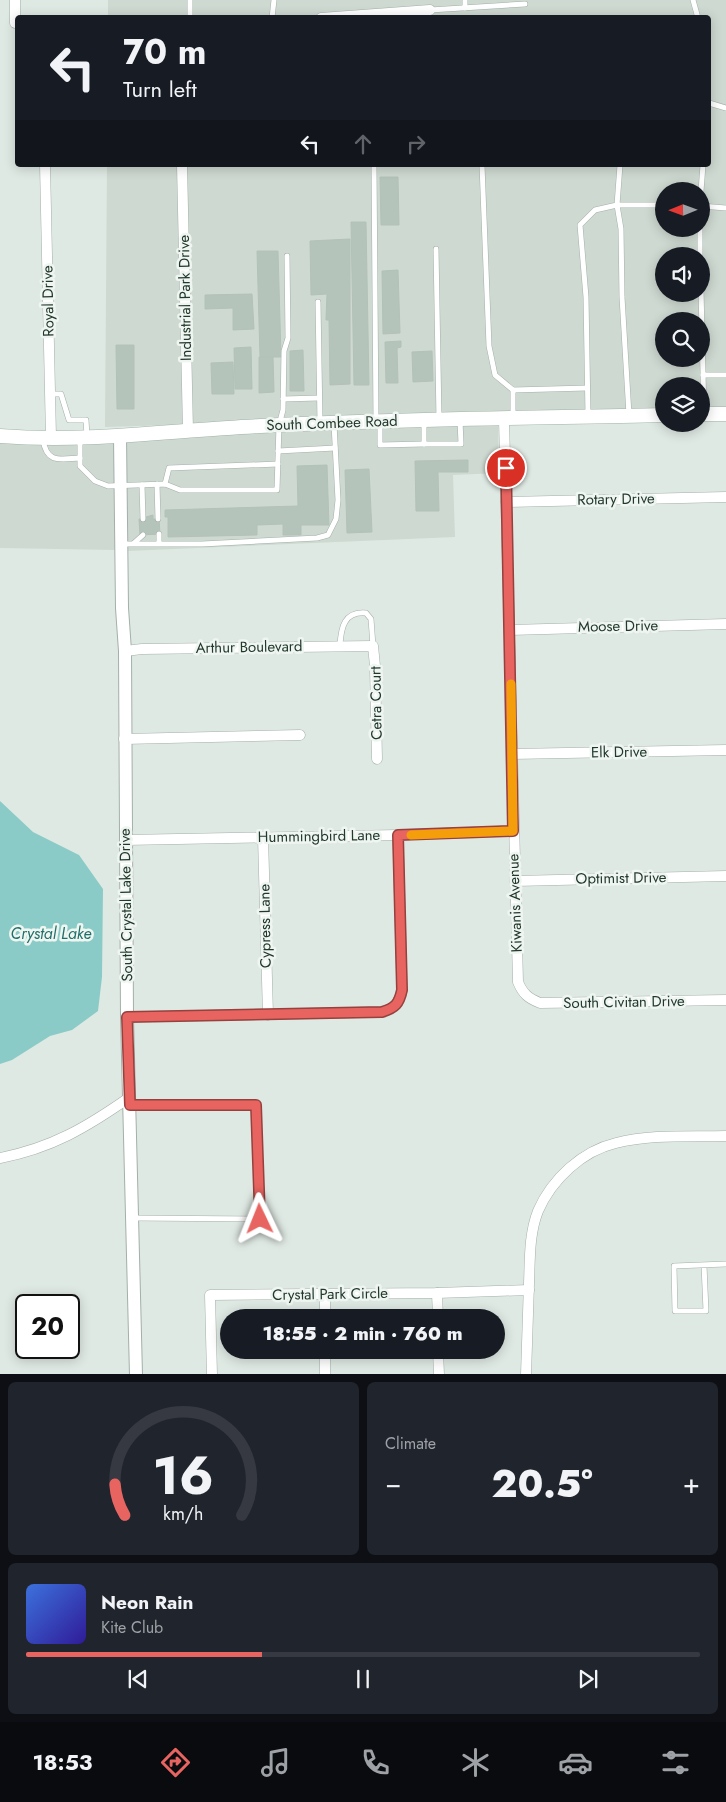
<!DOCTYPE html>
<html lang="en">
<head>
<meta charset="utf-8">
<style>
  :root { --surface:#171b24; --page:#20242c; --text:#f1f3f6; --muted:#9ea1a6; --line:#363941; --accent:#e76460 }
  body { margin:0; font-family:Jost,sans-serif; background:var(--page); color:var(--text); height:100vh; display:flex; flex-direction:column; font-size:19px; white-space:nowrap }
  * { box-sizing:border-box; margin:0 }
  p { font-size:16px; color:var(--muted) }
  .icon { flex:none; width:28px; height:28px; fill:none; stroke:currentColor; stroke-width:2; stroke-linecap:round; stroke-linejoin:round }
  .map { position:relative; height:1374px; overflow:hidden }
  .sheet { display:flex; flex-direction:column; gap:8px; padding:8px; background:#0d0f14; flex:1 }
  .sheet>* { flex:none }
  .hud { position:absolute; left:15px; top:15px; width:696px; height:152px; border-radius:5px; box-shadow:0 2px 12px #0003; background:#171b24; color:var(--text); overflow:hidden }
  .needle { width:32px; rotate:269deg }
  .fabs { position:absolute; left:655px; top:182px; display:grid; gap:10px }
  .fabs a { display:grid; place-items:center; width:55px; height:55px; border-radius:50%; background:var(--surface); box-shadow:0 2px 12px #0003; font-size:25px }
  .speed { position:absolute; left:15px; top:1294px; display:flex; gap:10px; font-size:25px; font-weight:700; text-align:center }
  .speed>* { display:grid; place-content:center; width:65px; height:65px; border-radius:50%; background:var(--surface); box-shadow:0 2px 12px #0003; line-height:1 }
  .speed .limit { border:2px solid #111; border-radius:8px; background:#fff; color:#111 }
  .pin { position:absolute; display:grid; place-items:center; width:42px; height:42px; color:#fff; margin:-21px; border:2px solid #fff; border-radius:50%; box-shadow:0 1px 5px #0007 }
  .me { position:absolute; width:55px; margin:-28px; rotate:358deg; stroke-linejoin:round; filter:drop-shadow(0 0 4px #0008) }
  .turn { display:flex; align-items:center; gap:18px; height:105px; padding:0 25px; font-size:22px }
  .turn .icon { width:65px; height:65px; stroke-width:2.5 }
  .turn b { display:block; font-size:35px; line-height:42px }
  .lanes { display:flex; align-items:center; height:48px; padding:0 25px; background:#0003; justify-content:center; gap:25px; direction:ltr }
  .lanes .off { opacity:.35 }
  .big { font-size:38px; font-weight:800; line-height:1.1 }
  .sheet .card { flex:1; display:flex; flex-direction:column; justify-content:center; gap:8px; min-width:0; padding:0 18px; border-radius:8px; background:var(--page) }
  .sheet .dial { align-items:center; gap:0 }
  .dial svg { height:130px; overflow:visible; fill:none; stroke:var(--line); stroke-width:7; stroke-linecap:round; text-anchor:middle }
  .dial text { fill:var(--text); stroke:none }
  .song { display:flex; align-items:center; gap:15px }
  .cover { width:60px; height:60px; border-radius:8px; background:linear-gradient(135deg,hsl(220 70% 55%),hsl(250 70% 35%)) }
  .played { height:5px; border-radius:2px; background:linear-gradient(90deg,var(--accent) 35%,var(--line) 35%) }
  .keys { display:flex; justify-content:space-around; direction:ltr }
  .heat { display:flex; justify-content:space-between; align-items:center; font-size:28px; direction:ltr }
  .sheet .tiles { flex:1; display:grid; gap:8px; grid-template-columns:1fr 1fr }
  .card:last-child { grid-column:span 2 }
  .trip { position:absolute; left:220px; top:1309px; width:285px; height:50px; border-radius:25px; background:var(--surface); box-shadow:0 2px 12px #0003; font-weight:800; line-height:50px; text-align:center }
  .tabs { display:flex; height:80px; justify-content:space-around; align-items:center; background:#090b0e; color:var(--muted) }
  .tabs .icon { width:35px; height:35px }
  .tabs .current { color:var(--accent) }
  .tabs b { font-size:22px; color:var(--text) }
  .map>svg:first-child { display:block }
</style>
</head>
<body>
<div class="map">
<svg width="726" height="1375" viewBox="0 0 726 1375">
  <rect width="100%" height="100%" fill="#dfe9e3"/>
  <g fill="#ced9d1" fill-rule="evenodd">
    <path d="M108,0H726V408L701,409V386H664V410L105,427L107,165H709V18H108ZM664,191H701V229H664ZM664,256H701V294H664ZM664,321H701V359H664Z"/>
    <path d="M498,424L499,473L453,475L455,537L127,551L126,441L217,433L387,425Z"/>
    <path d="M0,442H114L115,550L0,548Z"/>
  </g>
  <path fill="#8bcbc7" d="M0,801L33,832L79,855L103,889L102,977L98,1011L72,1030L50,1036L12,1060L0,1064Z"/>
  <g fill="#b5c4bb" stroke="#b2c2b8">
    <path d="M380,177H398L399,225H381Z"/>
    <path d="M351,222H366L369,385H354Z"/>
    <path d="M350,239V384L330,385L329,320H326L327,294L311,295L310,241Z"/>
    <path d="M257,251H278L281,357H260Z"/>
    <path d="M398,270L400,333L383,334L382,271Z"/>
    <path d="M252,294L254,329L233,330V308L205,309V295Z"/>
    <path d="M401,341V347L397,348L398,383H386L385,342Z"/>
    <path d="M116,345H134V409H117Z"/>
    <path d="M251,347L252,389H235L234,348Z"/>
    <path d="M303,350L304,391H290V351Z"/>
    <path d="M432,351L433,381L413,382L412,352Z"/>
    <path d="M259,357H273L274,392L259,393Z"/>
    <path d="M233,362L234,394H212L211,363Z"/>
    <path d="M468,460V472H438L439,511H416L415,461Z"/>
    <path d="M327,465L329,525H301V535H283V524L257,525V535L168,537V517H165V510L298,506L297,466Z"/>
    <path d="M369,469L372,532L347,533L345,470Z"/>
    <path d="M153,515V519H159L160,534L140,535L139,519Z"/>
  </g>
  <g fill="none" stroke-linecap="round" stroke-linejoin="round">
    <defs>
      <g id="service">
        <path d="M465,0V8"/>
        <path d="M693,0L698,18"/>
        <path d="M430,10L525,4"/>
        <path d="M190,18V0"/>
        <path d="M272,18L274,0"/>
        <path d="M709,103L726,108"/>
        <path d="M482,165L489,346L495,375L513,390V418"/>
        <path d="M374,167L376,420"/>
        <path d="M701,191L703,165"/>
        <path d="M701,206L726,208"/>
        <path d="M700,229V256"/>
        <path d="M436,249L439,419"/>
        <path d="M701,290L704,414"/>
        <path d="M318,302L320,422"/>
        <path d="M703,375H726"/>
        <path d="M513,390L587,388"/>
        <path d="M50,394H61L69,420H86L87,436"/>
        <path d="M283,399L319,398"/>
        <path d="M588,415L586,297L580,225L595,210L617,205L620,165"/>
        <path d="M629,415L622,297L621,229L617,205H664"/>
        <path d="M380,422V445L424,444"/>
        <path d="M424,422V444H461L460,420"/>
        <path d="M43,440C47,464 60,459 80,458"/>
        <path d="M80,440V466L95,481L108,486L165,484L180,490H277L279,425L283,410L284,351L288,338L287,256"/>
        <path d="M278,451L335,448"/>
        <path d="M157,484L158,519"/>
        <path d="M165,484L169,468L278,464"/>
        <path d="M142,485L143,519"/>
        <path d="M159,534V543"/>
        <path d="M134,543L143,535"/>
        <path d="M121,544H202L317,538L328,535L336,519L338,500L334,424"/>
        <path d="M340,645C341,628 344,611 366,613L371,619L373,646"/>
        <path d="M130,1105H255L260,1219L133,1218"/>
        <path d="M704,1265L706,1311H675L674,1266L726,1264"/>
      </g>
      <g id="minor">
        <path d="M15,0V23"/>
        <path d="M321,18L430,10"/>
        <path d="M45,165L51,437"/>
        <path d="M182,165L188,430"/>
        <path d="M504,419L518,982C523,994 528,998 540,1003L726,1000"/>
        <path d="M506,502L726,497"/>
        <path d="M510,630L726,624"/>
        <path d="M125,651L142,649L373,646L375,666L377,759"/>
        <path d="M124,739L300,735"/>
        <path d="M512,754L726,750"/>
        <path d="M263,837L268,1015"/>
        <path d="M125,840L398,835L513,831"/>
        <path d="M515,881L726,876"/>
        <path d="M127,1017L382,1012C395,1008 399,1004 402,990L398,835"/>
        <path d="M0,1158C52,1148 87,1127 130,1097"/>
        <path d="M437,1293L438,1318"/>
        <path d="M325,1318V1293"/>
        <path d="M325,1350V1375"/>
        <path d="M438,1350L439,1375"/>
        <path d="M212,1375L210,1295L437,1293L529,1290"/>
        <path d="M526,1375C527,1344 528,1313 529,1283C530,1259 529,1234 538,1211C552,1179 582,1151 616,1143C651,1134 690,1137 726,1136"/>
      </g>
      <path id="tertiary" d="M120,436L122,608L125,651L127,1017L136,1375"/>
      <g id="secondary">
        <path d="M701,414H726"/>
        <path d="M0,436C87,443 173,430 260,426C395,419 529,418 664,415"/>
      </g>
    </defs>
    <use href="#service" stroke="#a3b0a9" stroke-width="6"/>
    <use href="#minor" stroke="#a3b0a9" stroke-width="11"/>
    <use href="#tertiary" stroke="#a3b0a9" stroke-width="14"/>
    <use href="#secondary" stroke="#a0b4a8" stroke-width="15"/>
    <use href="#service" stroke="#fff" stroke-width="5"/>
    <use href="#minor" stroke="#fff" stroke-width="10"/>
    <use href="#tertiary" stroke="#fff" stroke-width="12"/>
    <use href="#secondary" stroke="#fff" stroke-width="14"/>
  </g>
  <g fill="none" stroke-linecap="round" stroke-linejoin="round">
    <defs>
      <path id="route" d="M260,1219L256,1105H130L127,1017L382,1012C395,1008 399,1004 402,990L398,835L513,831L506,468"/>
    </defs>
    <use href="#route" stroke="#96413e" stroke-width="12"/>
    <use href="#route" stroke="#e76460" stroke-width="9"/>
    <path stroke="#f59e0b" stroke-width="9" d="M411,835L513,831L511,684"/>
  </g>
  <g text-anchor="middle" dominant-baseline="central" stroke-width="5" stroke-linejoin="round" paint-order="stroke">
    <g font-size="15" fill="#22382d" stroke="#eff6f1">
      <text transform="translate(185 298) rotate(-91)">Industrial Park Drive</text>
      <text transform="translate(48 301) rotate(-91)">Royal Drive</text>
      <text transform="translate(332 423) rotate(-2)">South Combee Road</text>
      <text transform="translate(616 499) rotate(-1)">Rotary Drive</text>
      <text transform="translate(618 626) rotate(-1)">Moose Drive</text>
      <text transform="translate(249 647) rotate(-1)">Arthur Boulevard</text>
      <text transform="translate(376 703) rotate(-91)">Cetra Court</text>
      <text transform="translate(619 752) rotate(-1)">Elk Drive</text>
      <text transform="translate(319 836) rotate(-1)">Hummingbird Lane</text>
      <text transform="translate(621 878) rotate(-1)">Optimist Drive</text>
      <text transform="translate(515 903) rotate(-92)">Kiwanis Avenue</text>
      <text transform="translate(126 905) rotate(-91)">South Crystal Lake Drive</text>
      <text transform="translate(265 926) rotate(-91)">Cypress Lane</text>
      <text transform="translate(624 1002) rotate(-1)">South Civitan Drive</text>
      <text transform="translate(330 1294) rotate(-1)">Crystal Park Circle</text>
    </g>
    <g font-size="16" font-style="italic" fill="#216f6b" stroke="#eff6f1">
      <text x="51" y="933">Crystal Lake</text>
    </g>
  </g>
</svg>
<div class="fabs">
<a><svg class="needle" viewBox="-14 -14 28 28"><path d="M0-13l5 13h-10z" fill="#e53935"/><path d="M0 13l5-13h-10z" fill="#9ea1a6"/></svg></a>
<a><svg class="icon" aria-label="sound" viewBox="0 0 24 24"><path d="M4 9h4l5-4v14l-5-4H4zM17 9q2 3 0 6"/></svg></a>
<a><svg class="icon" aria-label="search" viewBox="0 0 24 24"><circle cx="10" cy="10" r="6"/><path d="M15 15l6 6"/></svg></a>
<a><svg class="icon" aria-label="layers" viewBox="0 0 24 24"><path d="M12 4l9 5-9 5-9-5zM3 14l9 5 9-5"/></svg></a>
</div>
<div class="speed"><div class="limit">20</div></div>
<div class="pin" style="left:506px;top:468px;background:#d93025"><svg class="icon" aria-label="arrive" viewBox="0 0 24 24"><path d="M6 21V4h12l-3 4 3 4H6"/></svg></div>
<svg class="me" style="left:260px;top:1219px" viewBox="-20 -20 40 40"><path d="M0-17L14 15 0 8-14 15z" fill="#e76460" stroke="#fff" stroke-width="4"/></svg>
<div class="trip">18:55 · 2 min · 760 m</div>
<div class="hud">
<div class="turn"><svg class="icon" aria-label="left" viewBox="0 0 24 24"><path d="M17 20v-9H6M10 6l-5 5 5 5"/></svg><div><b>70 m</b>Turn left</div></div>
<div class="lanes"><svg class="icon" aria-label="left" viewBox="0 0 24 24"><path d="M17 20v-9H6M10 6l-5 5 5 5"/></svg><svg class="icon off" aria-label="ahead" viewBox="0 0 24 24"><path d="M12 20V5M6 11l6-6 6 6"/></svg><svg class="icon off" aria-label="right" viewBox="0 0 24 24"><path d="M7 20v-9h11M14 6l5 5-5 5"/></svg></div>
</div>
</div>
<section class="sheet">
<div class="tiles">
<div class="card dial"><svg viewBox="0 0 100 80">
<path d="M14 69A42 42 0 1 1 86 69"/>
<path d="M14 69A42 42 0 0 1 8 50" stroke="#e76460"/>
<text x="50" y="56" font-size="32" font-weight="700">16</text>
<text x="50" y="72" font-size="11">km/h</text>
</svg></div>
<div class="card"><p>Climate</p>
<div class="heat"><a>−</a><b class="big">20.5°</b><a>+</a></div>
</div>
<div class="card">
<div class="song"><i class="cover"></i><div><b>Neon Rain</b><p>Kite Club</p></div></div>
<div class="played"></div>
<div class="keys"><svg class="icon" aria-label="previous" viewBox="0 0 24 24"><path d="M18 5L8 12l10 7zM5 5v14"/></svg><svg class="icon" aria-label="pause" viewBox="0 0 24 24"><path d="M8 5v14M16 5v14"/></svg><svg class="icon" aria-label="next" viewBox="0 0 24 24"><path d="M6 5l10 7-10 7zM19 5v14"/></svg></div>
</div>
</div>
</section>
<nav class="tabs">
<b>18:53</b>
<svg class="icon current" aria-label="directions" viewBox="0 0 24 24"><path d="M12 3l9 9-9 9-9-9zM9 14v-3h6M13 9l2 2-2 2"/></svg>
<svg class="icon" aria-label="music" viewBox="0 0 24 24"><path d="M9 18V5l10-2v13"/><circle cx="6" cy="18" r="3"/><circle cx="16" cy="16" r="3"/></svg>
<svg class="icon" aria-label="phone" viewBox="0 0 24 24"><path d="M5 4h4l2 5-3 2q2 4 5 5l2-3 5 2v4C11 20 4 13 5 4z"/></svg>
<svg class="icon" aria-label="climate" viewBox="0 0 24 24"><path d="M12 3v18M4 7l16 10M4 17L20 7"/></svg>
<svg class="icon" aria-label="car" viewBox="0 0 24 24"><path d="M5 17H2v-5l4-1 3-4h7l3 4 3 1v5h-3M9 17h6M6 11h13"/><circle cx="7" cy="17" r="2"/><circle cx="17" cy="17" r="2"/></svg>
<svg class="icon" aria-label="filters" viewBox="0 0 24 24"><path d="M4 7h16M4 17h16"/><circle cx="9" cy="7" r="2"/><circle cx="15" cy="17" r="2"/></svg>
</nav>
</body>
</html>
